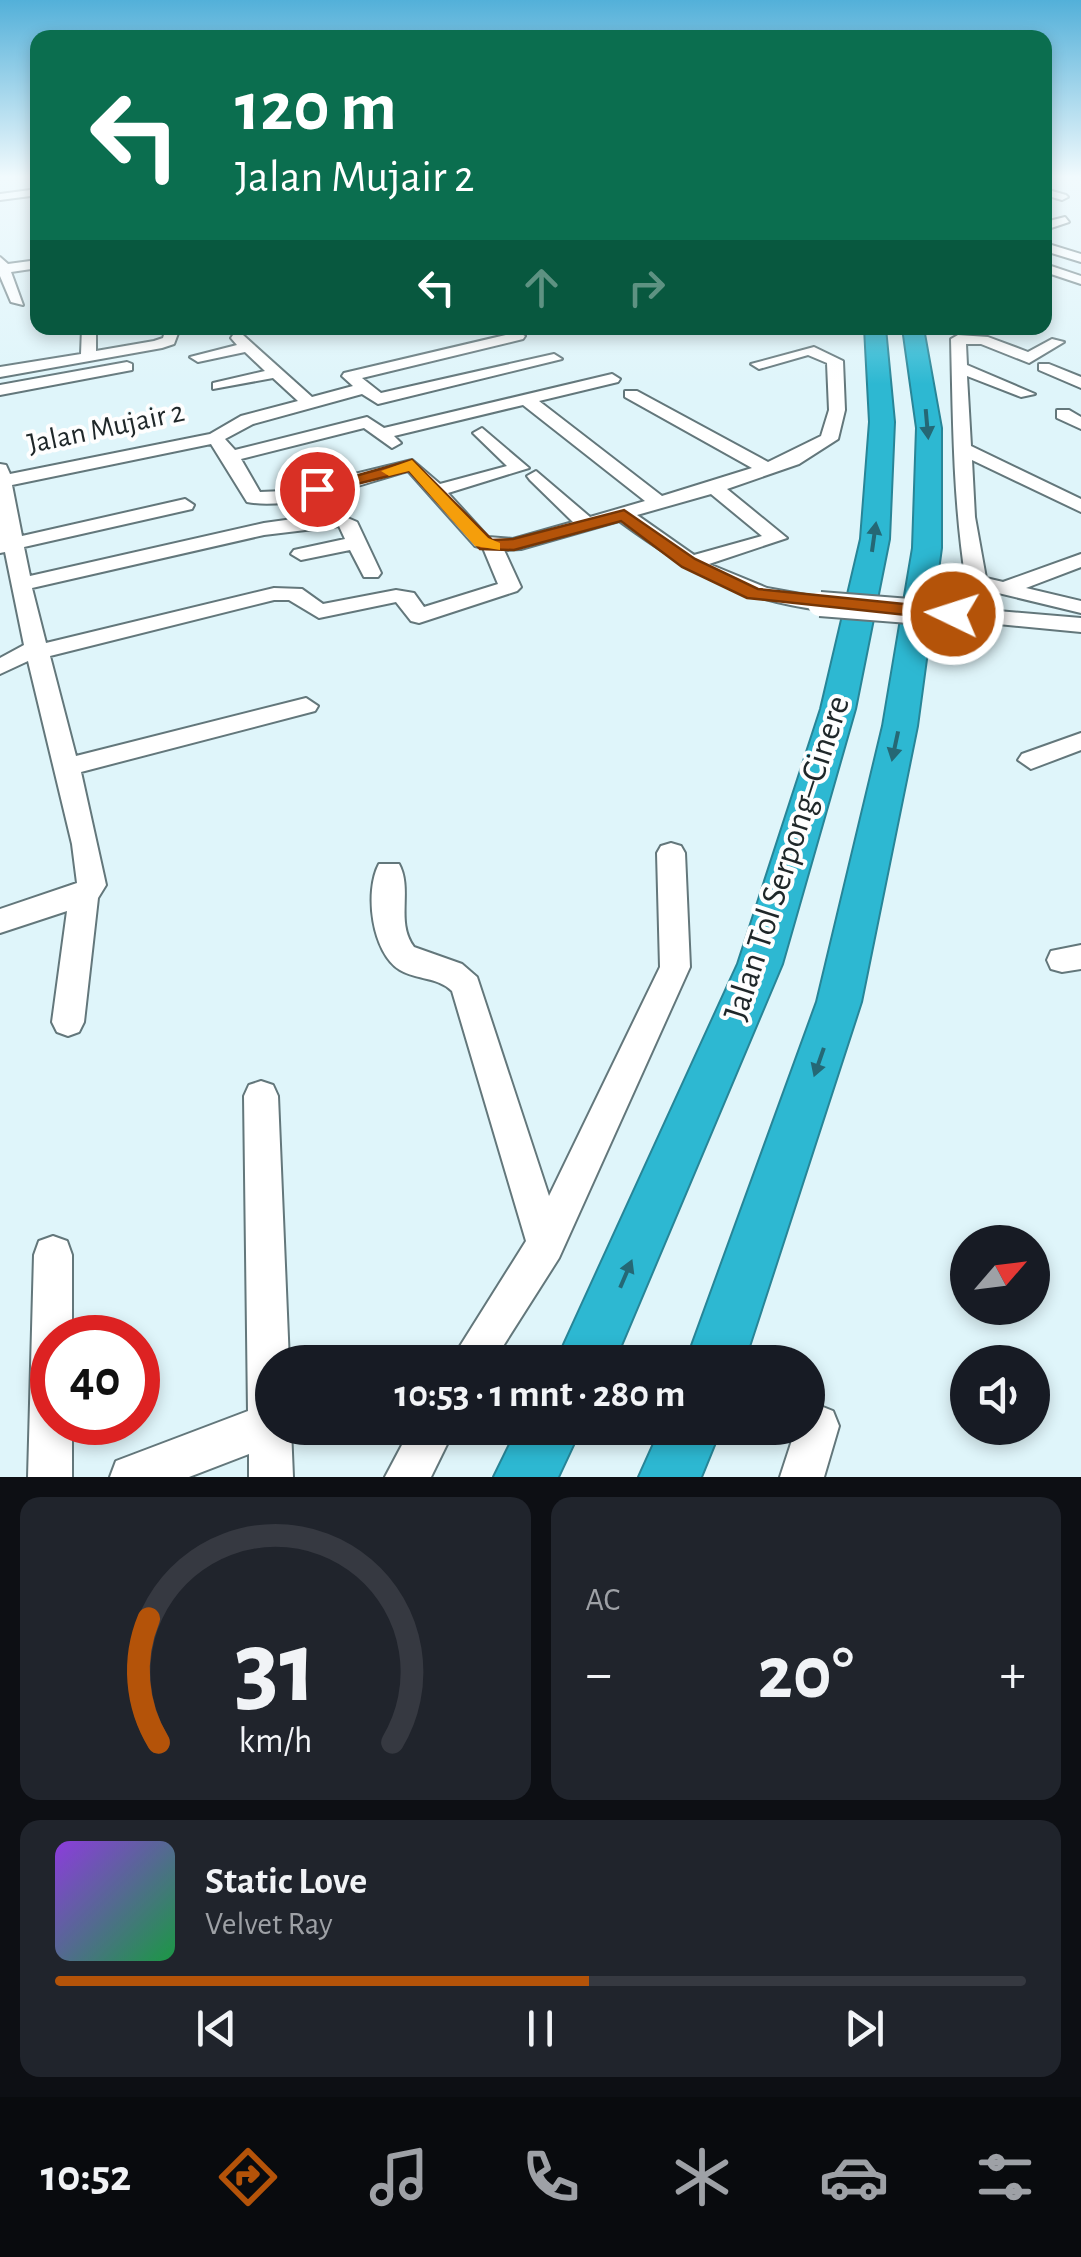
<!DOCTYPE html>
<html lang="id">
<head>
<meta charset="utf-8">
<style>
  :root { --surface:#171b24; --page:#20242c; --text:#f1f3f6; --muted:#9ea1a6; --line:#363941; --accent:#b45309 }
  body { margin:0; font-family:"Alegreya Sans",sans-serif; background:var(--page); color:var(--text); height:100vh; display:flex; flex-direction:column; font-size:38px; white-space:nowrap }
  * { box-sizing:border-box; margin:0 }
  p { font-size:32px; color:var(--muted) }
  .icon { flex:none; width:55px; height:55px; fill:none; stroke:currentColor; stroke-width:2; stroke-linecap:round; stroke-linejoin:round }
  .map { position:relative; height:1477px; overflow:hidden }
  .drawer { display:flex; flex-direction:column; gap:20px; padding:20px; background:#0d0f14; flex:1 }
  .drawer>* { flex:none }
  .guide { position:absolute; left:30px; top:30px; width:1022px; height:305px; border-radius:20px; box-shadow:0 5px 15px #0003; background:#0b6e4f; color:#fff; overflow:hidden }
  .needle { width:65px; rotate:62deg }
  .fabs { position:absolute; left:950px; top:1225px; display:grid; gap:20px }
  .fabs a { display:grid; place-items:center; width:100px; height:100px; border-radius:50%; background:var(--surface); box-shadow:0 5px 15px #0003; font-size:50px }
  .speed { position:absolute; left:30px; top:1315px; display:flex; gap:20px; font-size:50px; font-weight:700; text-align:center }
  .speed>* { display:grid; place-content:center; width:130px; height:130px; border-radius:50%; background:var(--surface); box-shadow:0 5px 15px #0003; line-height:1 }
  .speed .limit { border:15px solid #d22; background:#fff; color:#111 }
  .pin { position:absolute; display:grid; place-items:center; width:85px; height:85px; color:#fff; margin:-42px; border:5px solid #fff; border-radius:50%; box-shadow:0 2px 10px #0007 }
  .me { position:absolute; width:110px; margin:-55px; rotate:274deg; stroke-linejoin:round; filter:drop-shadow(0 0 8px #0008) }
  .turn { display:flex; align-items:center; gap:35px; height:210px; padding:0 40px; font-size:45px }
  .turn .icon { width:130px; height:130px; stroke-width:2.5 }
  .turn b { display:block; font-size:70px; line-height:85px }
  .lanes { display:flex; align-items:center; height:95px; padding:0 40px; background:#0003; justify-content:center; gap:50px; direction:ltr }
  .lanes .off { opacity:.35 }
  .big { font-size:75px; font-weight:700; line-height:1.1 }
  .drawer .card { flex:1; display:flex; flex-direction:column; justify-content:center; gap:15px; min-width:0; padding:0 35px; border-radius:20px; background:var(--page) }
  .drawer .dial { align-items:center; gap:0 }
  .dial svg { height:260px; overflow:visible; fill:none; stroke:var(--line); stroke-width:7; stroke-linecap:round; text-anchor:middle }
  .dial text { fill:var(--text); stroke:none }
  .song { display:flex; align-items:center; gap:30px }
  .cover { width:120px; height:120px; border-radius:15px; background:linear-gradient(135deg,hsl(270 70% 55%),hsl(140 70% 35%)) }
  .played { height:10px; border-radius:5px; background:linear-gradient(90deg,var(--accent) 55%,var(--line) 55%) }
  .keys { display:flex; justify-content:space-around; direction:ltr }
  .heat { display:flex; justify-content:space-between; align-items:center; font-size:55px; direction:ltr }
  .drawer .tiles { flex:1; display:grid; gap:20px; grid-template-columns:1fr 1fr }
  .card:last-child { grid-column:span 2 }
  .trip { position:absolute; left:255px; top:1345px; width:570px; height:100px; border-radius:50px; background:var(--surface); box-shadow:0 5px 15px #0003; font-weight:700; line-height:100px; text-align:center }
  .dock { display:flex; height:160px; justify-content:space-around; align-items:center; background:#090b0e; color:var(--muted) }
  .dock .icon { width:70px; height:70px }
  .dock .active { color:var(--accent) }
  .dock b { font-size:45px; color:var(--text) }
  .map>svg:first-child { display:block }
</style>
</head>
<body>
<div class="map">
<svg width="1081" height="1477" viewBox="0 0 1081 1477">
  <rect width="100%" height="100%" fill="#dff5fa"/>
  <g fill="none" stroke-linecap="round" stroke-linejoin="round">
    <defs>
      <g id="minor">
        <path d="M38,189V195L0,200V194Z"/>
        <path d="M1045,189L1066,195L1068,197L1062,200L1045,195Z"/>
        <path d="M1065,217L1069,222L1045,230V222Z"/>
        <path d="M1045,243L1081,254V262L1045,251Z"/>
        <path d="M0,257L8,264L38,260V268L11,272L23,305L11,302L0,276Z"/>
        <path d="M1045,264L1081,276V284L1045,272Z"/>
        <path d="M82,328H96V351L154,341L163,338L166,328H180L174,344L162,348L0,377V367L81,354Z"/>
        <path d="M518,332L525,336L523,339L362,378L381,393L554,354L562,359L378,404L362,394L253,424L225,439L235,450L367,417L384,428L612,374L620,379L618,382L539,401L662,496L752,468L625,397V391H637L768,462L821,436L829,410L827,363L808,355L759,369L751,364L814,347L843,361L845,410L838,439L799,464L727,489L787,538L709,564L767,588L828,599L831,604L820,610C733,598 689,572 619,521L521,549L504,550L521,587L517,591L419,623L411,621L396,602L319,618L289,600H274L50,656L76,756L306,698L318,706L315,711L81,772L106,885L98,898L84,1022L79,1032L68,1036L57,1032L52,1022L67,911L0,933V909L77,883L72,844L28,661L0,674V658L24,645L5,552L0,553V464L6,465L10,474L210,434L241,416L298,401L273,378L213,389V383L265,371L245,352L198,362L190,357L237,345L231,338L233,335H243L312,397L353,386L342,376L344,373ZM523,405L645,501L590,517L536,471L527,476L530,480L573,522L513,539L488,537L448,493L529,468L482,428L473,433L507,466L440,484L412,460L285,491L260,492L241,459L364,428L392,448L401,443L394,436ZM211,444L247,502C293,511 363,483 408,471L475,546L483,548L498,584L424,607L414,593L396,590L323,604L302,589L274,588L46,643L32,588L264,535L339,526L345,539L294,550L291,554L301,560L350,550L364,577H378L381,573L357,522L336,513L264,523L30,576L24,547L192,509L194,505L185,499L22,536L12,485ZM711,494L762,536L694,555L637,515Z"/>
        <path d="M958,335L988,337L1028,352L1052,339L1064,342L1029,363L981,344H966L967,365L1035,394L1021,397L967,376L971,446L1081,499V512L972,460L975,517L986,578L1003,582L1081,554V567L1026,588L1081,601V613L969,586L966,582C953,500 953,421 951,339Z"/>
        <path d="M127,362L132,364V370L0,395V385Z"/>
        <path d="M1039,364H1049L1081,377V388L1039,370Z"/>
        <path d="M1057,410H1069L1081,417V429L1057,418Z"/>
        <path d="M986,610L1081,618V632L978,622L975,617L978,612Z"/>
        <path d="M1081,733V750L1031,769L1018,760L1022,754Z"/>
        <path d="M671,843L681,846L685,853L690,967L559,1258L493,1362H450L526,1241L452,991C438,977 417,980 400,970C372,953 364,892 379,864H399C413,890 395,922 414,947L462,964L477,977L549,1196L660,967L657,853L661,846Z"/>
        <path d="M1081,945V969L1062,972L1051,969L1047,960L1051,951Z"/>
        <path d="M261,1081L273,1085L278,1096L289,1362H272V1428H291L293,1477H249V1454L189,1477H110L116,1461L248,1411L244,1096L249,1085Z"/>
        <path d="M53,1236L67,1241L72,1255V1338H52V1422H72V1477H28L34,1255L39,1241Z"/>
        <path d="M818,1405L833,1411L839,1426L824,1477H780L796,1428H808V1409Z"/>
        <path d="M411,1428H455L431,1477H385Z"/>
      </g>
      <g id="highway">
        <path d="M865,328H885L894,422L889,539L855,709L782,964L614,1362H556L738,964L821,709L861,539L870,422Z"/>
        <path d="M903,328H923L941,428V548L917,726L861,1002L744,1362H686L817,1002L883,726L913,548L917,428Z"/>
        <path d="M518,1428H581L558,1477H494Z"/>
        <path d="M661,1428H721L701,1477H639Z"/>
      </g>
    </defs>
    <use href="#minor" stroke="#63777b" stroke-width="4"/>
    <use href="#highway" stroke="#288597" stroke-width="4"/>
    <use href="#minor" fill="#fff" fill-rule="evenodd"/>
    <use href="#highway" fill="#2db8d2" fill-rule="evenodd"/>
    <defs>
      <path id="minor-bridge-far1" d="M820,604L829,605"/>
      <path id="minor-bridge" d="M820,604L986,617"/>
    </defs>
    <use href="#minor-bridge-far1" stroke="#63777b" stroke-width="21" stroke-linecap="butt"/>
    <use href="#minor-bridge" stroke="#63777b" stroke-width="28" stroke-linecap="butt"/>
    <use href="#minor-bridge-far1" stroke="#fff" stroke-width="19"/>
    <use href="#minor-bridge" stroke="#fff" stroke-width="24"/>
  </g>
  <defs><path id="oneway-solid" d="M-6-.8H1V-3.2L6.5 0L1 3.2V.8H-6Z" transform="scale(2.5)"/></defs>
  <g fill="#256875">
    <use href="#oneway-solid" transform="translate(927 424) rotate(85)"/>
    <use href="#oneway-solid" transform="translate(874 537) rotate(-82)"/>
    <use href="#oneway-solid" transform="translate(895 746) rotate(102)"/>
    <use href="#oneway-solid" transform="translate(819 1062) rotate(109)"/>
    <use href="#oneway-solid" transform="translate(626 1274) rotate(-67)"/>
  </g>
  <linearGradient id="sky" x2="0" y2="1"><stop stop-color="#53b0d9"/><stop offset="0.46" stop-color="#f1fafd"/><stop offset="1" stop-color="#f1fafd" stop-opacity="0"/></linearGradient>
  <rect width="1081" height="384" fill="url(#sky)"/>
  <path fill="#b45309" stroke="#753606" stroke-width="2.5" d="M412,460L492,540L513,539L624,510L695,559L758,589L953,609L963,614L953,620L747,598L682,567L621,521L514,550L480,549L409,471L317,494L309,489Z"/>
  <path fill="#f59e0b" d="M412,460L488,538L500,543V550L475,546L409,471L389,476L381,471Z"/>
  <g text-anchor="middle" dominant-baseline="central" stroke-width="8" stroke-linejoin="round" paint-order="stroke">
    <g font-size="30" fill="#1f2729" stroke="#fefefe">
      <text transform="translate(106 428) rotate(-12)">Jalan Mujair 2</text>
    </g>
    <g font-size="35" fill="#1f2729" stroke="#fefefe">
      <text transform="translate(787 858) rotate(-72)">Jalan Tol Serpong–Cinere</text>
    </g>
  </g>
</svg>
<div class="fabs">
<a><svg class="needle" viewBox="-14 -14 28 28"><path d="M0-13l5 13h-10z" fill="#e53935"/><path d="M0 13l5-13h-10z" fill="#9ea1a6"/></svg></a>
<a><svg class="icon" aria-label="sound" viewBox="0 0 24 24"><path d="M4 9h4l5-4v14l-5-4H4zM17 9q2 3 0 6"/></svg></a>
</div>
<div class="speed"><div class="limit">40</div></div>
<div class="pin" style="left:317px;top:489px;background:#d93025"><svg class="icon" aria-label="arrive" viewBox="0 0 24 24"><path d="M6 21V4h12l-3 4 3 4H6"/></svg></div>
<svg class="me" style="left:953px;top:614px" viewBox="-20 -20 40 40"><circle r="17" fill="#b45309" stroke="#fff" stroke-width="3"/><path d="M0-11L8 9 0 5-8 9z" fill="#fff"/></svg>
<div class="trip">10:53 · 1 mnt · 280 m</div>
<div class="guide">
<div class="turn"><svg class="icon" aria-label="left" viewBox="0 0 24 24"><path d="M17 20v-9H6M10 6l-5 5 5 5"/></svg><div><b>120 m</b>Jalan Mujair 2</div></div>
<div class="lanes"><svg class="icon" aria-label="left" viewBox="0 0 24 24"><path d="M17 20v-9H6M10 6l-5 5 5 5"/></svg><svg class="icon off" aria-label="ahead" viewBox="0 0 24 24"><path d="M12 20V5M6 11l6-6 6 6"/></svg><svg class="icon off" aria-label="right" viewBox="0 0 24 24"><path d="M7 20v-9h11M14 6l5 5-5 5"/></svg></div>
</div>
</div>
<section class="drawer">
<div class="tiles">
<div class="card dial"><svg viewBox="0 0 100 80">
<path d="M14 69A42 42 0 1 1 86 69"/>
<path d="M14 69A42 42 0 0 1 11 31" stroke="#b45309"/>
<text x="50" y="56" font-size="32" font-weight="700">31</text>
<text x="50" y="72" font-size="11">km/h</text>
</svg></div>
<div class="card"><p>AC</p>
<div class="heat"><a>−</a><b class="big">20°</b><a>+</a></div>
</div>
<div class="card">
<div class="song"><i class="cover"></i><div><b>Static Love</b><p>Velvet Ray</p></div></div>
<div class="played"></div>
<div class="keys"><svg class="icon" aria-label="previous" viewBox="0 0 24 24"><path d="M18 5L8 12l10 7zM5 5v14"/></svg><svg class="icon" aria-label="pause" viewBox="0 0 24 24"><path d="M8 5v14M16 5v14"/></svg><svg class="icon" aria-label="next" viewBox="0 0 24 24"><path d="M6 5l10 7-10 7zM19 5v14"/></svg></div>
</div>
</div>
</section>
<nav class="dock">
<b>10:52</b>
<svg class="icon active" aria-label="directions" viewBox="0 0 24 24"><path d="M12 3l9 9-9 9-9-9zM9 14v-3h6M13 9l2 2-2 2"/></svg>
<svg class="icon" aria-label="music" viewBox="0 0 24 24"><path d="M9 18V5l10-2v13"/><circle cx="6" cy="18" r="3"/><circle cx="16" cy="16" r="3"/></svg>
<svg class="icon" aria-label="phone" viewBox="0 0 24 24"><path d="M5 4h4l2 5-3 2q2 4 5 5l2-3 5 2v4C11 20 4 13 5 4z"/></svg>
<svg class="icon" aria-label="climate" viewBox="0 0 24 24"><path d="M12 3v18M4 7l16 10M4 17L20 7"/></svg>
<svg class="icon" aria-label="car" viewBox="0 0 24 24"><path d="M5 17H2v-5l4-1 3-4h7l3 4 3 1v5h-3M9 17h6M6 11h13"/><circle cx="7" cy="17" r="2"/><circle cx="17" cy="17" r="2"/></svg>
<svg class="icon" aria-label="filters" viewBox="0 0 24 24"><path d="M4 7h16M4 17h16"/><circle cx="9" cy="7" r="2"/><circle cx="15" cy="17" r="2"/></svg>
</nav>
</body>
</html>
